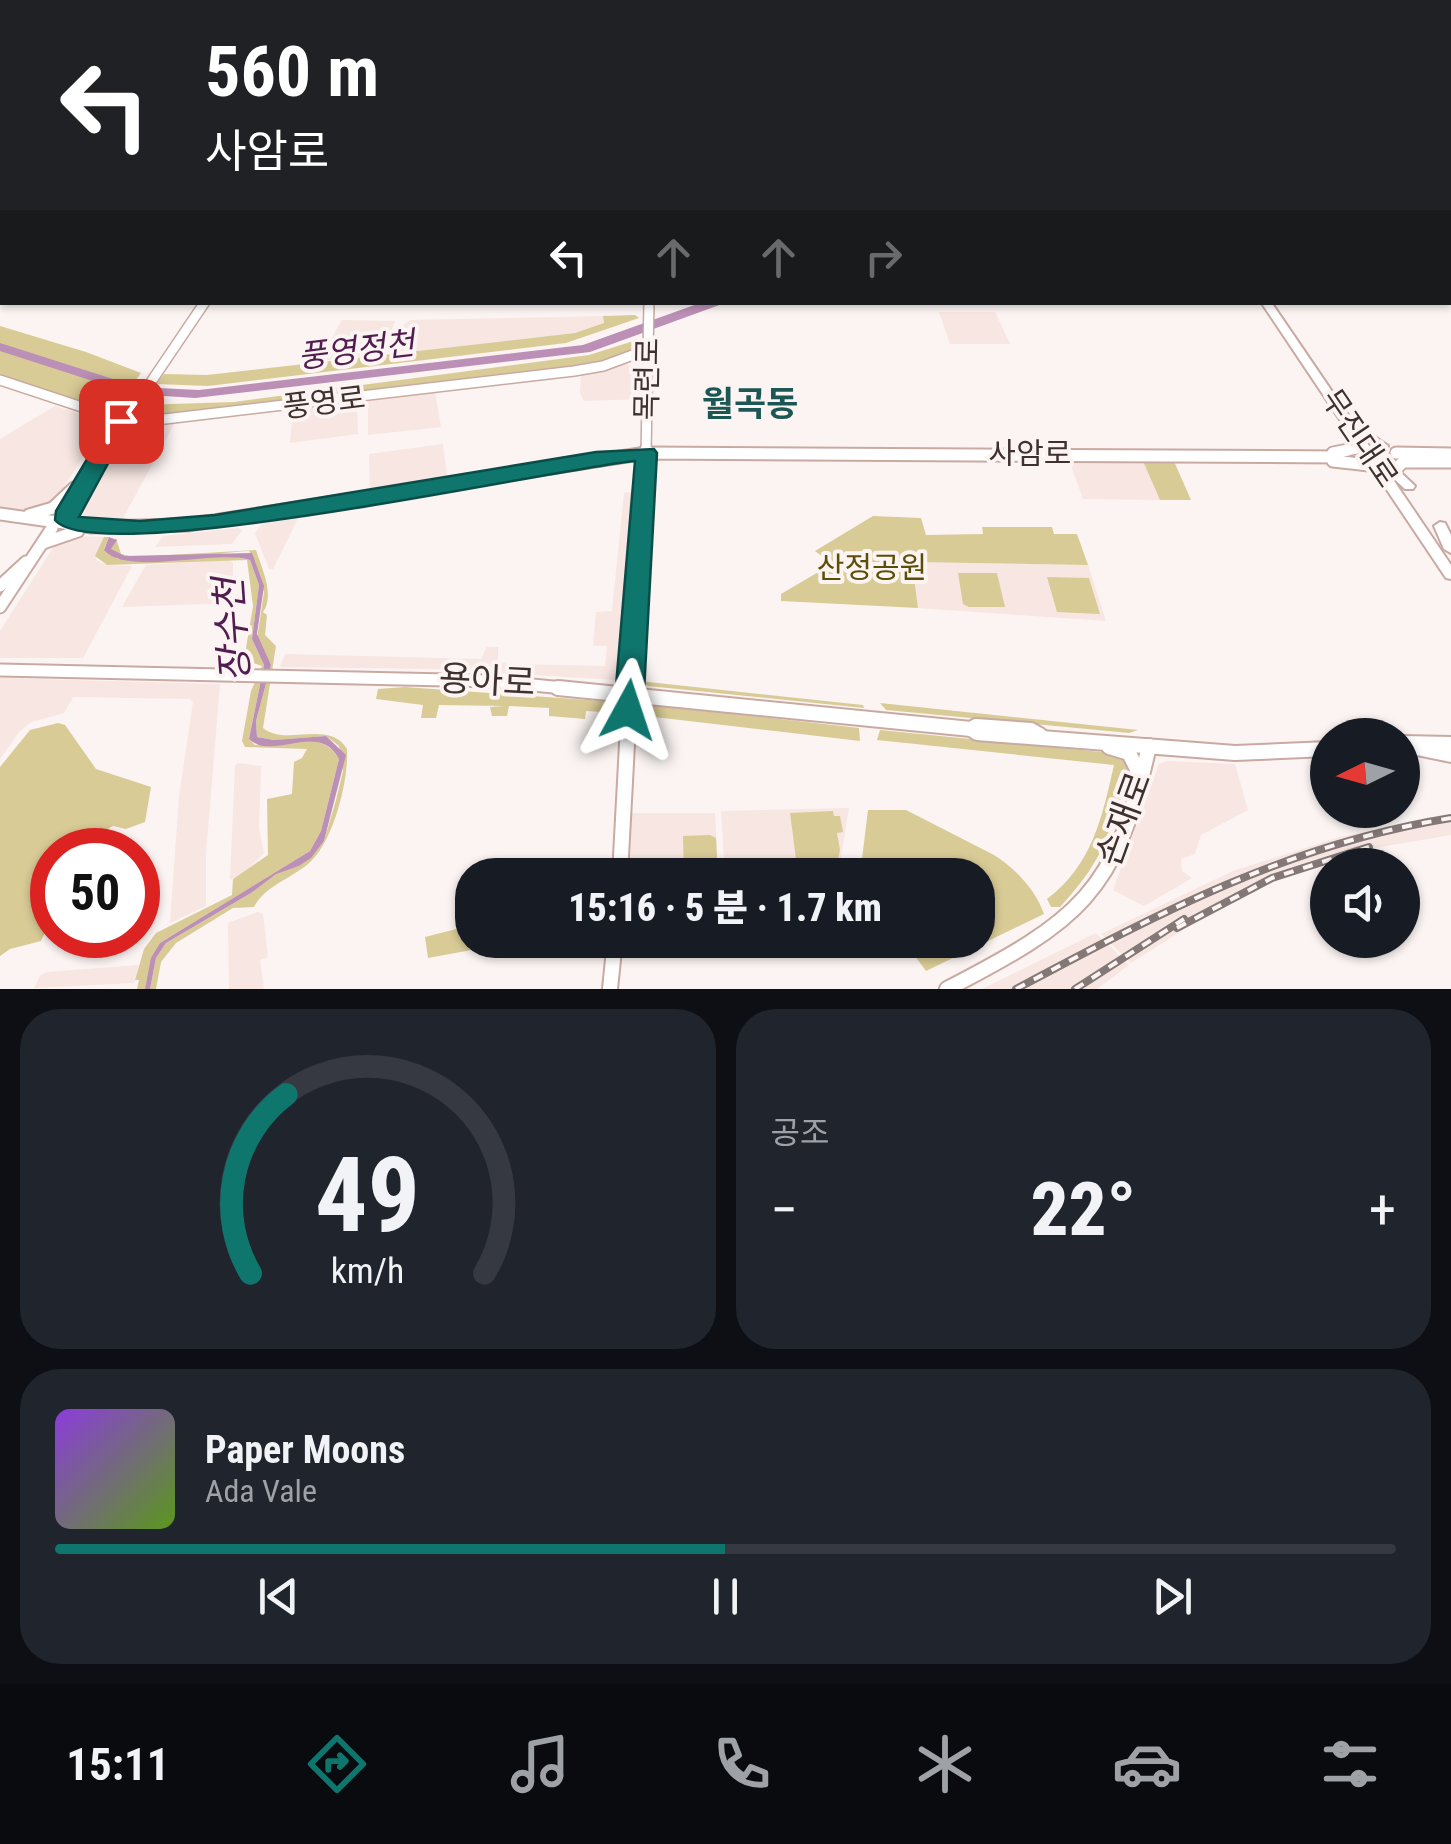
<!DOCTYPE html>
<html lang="ko">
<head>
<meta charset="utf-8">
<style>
  :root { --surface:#171b24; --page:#20242c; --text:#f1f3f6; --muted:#9ea1a6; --line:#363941; --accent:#0f766e }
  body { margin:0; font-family:"Roboto Condensed","Noto Sans KR",sans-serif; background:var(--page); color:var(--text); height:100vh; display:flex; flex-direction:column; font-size:38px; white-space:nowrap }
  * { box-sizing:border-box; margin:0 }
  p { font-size:32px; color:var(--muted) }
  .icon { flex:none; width:55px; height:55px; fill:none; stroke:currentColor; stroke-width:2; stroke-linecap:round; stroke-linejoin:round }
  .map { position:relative; height:989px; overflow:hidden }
  .panel { display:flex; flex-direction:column; gap:20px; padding:20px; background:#0d0f14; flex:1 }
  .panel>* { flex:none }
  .hud { position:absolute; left:0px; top:0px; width:1452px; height:305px; box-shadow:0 2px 8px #0004; background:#202124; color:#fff; overflow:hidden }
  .needle { width:65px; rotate:265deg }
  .tools { position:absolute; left:1310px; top:718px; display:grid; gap:20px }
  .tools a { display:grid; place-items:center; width:110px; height:110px; border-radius:50%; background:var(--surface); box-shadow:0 2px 8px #0004; font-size:50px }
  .speed { position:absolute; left:30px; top:828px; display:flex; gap:20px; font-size:50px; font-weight:700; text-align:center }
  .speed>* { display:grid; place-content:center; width:130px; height:130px; border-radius:50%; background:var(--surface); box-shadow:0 2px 8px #0004; line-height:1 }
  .speed .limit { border:15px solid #d22; background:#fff; color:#111 }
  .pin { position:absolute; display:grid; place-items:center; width:85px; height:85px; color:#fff; margin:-42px; border-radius:20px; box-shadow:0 5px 15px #0006 }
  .me { position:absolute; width:110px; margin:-55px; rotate:5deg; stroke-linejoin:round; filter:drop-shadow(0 0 8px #0008) }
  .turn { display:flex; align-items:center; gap:35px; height:210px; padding:0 40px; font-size:45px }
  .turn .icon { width:130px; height:130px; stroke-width:2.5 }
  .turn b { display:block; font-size:70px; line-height:85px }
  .lanes { display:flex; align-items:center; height:95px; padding:0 40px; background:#0003; justify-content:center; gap:50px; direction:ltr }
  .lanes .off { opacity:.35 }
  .big { font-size:75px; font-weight:800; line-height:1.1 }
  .panel .card { flex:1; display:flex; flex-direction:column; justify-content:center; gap:15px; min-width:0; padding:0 35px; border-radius:40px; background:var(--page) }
  .panel .dial { align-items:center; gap:0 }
  .dial svg { height:260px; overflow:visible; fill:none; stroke:var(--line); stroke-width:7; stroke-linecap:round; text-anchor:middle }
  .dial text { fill:var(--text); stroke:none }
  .song { display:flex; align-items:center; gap:30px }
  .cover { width:120px; height:120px; border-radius:15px; background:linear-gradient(135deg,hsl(270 70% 55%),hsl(90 70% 35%)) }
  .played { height:10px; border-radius:5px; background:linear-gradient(90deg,var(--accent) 50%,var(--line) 50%) }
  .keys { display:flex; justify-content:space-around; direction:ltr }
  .heat { display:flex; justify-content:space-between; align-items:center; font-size:55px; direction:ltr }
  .panel .tiles { flex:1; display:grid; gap:20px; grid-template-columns:1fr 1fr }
  .card:last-child { grid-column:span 2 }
  .trip { position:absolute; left:455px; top:858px; width:540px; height:100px; border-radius:40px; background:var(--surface); box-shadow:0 2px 8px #0004; font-weight:800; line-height:100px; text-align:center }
  .menu { display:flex; height:160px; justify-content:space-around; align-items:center; background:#090b0e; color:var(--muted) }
  .menu .icon { width:70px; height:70px }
  .menu .current { color:var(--accent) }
  .menu b { font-size:45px; color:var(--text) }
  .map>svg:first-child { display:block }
</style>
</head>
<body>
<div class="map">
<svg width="1451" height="989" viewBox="0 0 1451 989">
  <rect width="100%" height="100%" fill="#fbf4f2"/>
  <g fill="#f7e6e2">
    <path d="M995,312L1010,344H950L939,312Z"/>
    <path d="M603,316L604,323L575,333L394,354L404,324L411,320Z"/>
    <path d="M342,320L395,321L383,354L319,361Z"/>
    <path d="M626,364L638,367L643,377V399L584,401L580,393L581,374Z"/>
    <path d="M435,392L441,427L368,435V401Z"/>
    <path d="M357,402L358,434L290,443L293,409Z"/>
    <path d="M55,406L105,422L104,426L50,507L39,513L0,511V439Z"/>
    <path d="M137,421L174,424L122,520L79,519L74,513L107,457Z"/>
    <path d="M443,444L447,475L441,479L370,494L369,454Z"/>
    <path d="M1142,459L1160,500L1083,499L1069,460Z"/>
    <path d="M638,491L624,657L618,680L435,669L280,667L285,654L481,659L487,647H498V661L507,664L605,666L607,646H593L596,612L612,611L624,493Z"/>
    <path d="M298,518L273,569H269L255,533L262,524Z"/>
    <path d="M238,528L242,530L232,544L155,547L163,536Z"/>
    <path d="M66,536L104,537L96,560L107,565L132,566L83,658H0V631L58,540Z"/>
    <path d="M229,560L233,563V603L122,607L146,565Z"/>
    <path d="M912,562L1088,565L1106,621L918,608Z"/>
    <path d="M0,678L220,684L206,854V906L170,923L179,797L193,702L190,699L73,697L64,713L31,722L19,732L0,759Z"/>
    <path d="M1167,761L1235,764L1248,810L1201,835L1195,854L1181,859L1182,871L1192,878L1144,906L1113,890L1159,764Z"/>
    <path d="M238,763L261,766L259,828L264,853L248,869L230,880L235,766Z"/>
    <path d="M849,808L838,875H725L721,811Z"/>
    <path d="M631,813H715L718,875H630Z"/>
    <path d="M1451,815V835L1380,847L1287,876L1216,909L1131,963L1101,934L1233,871L1339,837Z"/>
    <path d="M258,912L263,914L268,957L260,960L264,989H229L228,923Z"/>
    <path d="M1096,933L1129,965L1097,989H982Z"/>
    <path d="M139,965L134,983L34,988L40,976L47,972Z"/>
  </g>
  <g fill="#d9cb96">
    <path d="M635,315L639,318L566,343L208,386L156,384L164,374L207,375L575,333L604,323L603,316Z"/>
    <path d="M0,326L86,352L141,373L116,407L71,399L0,374Z"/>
    <path d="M640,339L632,352L601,364L187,416L139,414L140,405L234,402L589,355Z"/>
    <path d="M1142,459H1173L1191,500H1160Z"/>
    <path d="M873,516L921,518L926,535L983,534L982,527H1052L1054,534H1077L1088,565L912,562L918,608L781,601V594L832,564L815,551Z"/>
    <path d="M104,537H109L104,549L118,559L230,556L250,560L259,585L252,639L264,665L249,739L255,745C283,743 323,729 339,759L321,831L310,851L160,943L145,989H137L139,980H135L144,949L156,933L232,895L233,879L268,855L267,799L292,794L294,762L302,758L307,749L245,747L242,741L251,691L262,666L244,660L253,606L247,560L107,565L95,556Z"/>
    <path d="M116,538L121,554L134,557L256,550C262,569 275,595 263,612L267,615L265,635L276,646L263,728C285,747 329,719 347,749C349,780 333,844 308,864C290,879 265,886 254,907L233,908L176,943L161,962L156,989H150L156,958L166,943L251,893L276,873L299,866L311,857L324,841L336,800L343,771L339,746L326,736L275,740L257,737L256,721L271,665L257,639L264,592L249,551C215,552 138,571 111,549Z"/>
    <path d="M958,573H997L1005,607H969L963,604Z"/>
    <path d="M1047,577L1089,578L1100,614L1057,612Z"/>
    <path d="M639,681L863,705L864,708L648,686Z"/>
    <path d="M405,687L615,702L620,713L586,711L585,719L549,716V708L509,706L507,716H492L490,707L504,706L439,705L436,718H421L423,705L376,699L378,689Z"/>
    <path d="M880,703L1138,730L1129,733L886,710Z"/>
    <path d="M647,704L859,728L860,741L637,715L640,706Z"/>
    <path d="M58,723L65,725L96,769L151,787L145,822L126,829L113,826L73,850H52V917L41,941L10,949L0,956V767L30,730Z"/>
    <path d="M880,730L1121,754L1130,764C1114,826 1105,859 1060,907H1051L1047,899C1092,865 1102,818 1114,765L877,740Z"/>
    <path d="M868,810H906L994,855C1015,868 1036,890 1044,914L926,971L903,940H978V875H860Z"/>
    <path d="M833,811L834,816H840L843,832L837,833L840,850L835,873L798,874L790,813Z"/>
    <path d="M710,835L716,838L718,875H684L683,836Z"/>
    <path d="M472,925V940H486L477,949L428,958L425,937Z"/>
  </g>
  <g fill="#bb8fb6">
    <path d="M700,303H725L590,352L195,398L133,394L0,351V343L138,387L199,390L583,345Z"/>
    <path d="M109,537L117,540L111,549L125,556L252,553L264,586L257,634L271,665L256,721L257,737L274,740L326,736L346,755L324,841L311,858L299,866L276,874L251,893L166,943L156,958L150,989H145L151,958L160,943L310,851L321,831L339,759C318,720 274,762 249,739L264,665L252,639L259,585L250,560C215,549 128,577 104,550Z"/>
  </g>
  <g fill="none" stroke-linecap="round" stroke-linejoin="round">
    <path stroke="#d5cdcb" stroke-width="11" stroke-dasharray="11 5" stroke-linecap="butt" d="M1339,457H1406"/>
    <defs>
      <g id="major-far2">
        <path d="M0,380L103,414L165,419L574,371L603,366L649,349"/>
        <path d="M103,453L205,302"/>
        <path d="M646,453L649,302"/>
        <path d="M1333,453L1357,449"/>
      </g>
      <g id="major-far1">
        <path d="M1333,453L1348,450"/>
        <path d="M1396,453L1451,454"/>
        <path d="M1333,461L1369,465"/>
        <path d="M1397,468L1403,462H1451"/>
        <path d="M0,514L92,527L188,525L646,453L1339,457"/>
        <path d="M29,515L53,508L74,488"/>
        <path d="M56,522L104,450"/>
        <path d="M43,543L78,531"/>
        <path d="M0,586L26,562"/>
        <path d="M0,607L52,528"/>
        <path d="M0,670L493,681L583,690"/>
        <path d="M630,690L646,450"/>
      </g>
      <g id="major">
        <path d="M558,688L971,729L977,733L1235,753L1328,749"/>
        <path d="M971,729L976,726L1031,730L1040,735"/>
        <path d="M1402,743L1451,744"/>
        <path d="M1109,747L1129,753L1141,777"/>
        <path d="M620,875L630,688"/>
        <path d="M610,989L615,940"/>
        <path d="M947,989C1078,921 1116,894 1149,746"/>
      </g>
      <g id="highway">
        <path d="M970,0H976L978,2H972Z"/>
        <path d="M1450,47H1451L1450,52Z"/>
        <rect x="0" y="63" width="2" height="4"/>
        <path d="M1261,302H1271L1363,437L1369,433L1388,446L1386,449H1378L1365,440L1385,469L1391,466L1395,467L1415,486L1413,489H1405L1390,475L1451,565V579L1446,578Z"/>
        <path d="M1440,522L1445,523L1451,535V553L1444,549L1434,526Z"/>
        <path d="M1402,740L1451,750V762L1402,752Z"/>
      </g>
    </defs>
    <use href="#major-far2" stroke="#c9aaa3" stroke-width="12"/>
    <use href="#major-far1" stroke="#c9aaa3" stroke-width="15"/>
    <use href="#major" stroke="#c9aaa3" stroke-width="18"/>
    <use href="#highway" stroke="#c9aaa3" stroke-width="4"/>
    <use href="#major-far2" stroke="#fff" stroke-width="9"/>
    <use href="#major-far1" stroke="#fff" stroke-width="11"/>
    <use href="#major" stroke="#fff" stroke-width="14"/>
    <use href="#highway" fill="#fff" fill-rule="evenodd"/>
    <defs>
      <g id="rail">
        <path d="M1177,928L1272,878L1369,847"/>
        <path d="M1016,989C1159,913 1289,844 1451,818"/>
        <path d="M1075,989L1184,919"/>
      </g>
    </defs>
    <use href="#rail" stroke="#837876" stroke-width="8"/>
    <use href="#rail" stroke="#fbf4f2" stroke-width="4" stroke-dasharray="10" stroke-linecap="butt"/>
  </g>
  <path fill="#0f766e" stroke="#0a4d48" stroke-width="2.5" d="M121,415L131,421L79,517L140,521L215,515L596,452L654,449L657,453L643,710L638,717L628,720L619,717L614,710L635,461C552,469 95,570 55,520L56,511L110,421Z"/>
  <g text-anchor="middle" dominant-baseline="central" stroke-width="8" stroke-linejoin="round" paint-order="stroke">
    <g font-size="30" fill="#3e312e" stroke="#fbf4f2">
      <text transform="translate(647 379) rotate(-89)">목련로</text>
      <text transform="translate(324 402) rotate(-7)">풍영로</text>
      <text transform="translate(1360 438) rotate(56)">무진대로</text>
      <text x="1030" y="453">사암로</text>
    </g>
    <g font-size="30" fill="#5d4e07" stroke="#fbf4f2">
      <text x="872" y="567">산정공원</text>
    </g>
    <g font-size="32" font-style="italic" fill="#511c4e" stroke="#fbf4f2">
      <text transform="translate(356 350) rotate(-7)">풍영정천</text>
    </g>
    <g font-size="35" font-weight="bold" fill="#1c5753" stroke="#fbf4f2">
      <text x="750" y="404">월곡동</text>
    </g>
    <g font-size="35" fill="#3e312e" stroke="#fbf4f2">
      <text transform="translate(487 681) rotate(3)">용아로</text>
      <text transform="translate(1124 819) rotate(-70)">손재로</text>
    </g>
    <g font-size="38" font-style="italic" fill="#511c4e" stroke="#fbf4f2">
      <text transform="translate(232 630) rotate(-94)">장수천</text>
    </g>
  </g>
</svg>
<div class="tools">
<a><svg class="needle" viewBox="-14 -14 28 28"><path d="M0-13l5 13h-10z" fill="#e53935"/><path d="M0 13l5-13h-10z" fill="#9ea1a6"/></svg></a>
<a><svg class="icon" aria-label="sound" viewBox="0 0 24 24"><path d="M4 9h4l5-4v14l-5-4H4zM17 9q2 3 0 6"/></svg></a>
</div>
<div class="speed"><div class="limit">50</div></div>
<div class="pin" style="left:121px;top:421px;background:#d93025"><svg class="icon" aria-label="arrive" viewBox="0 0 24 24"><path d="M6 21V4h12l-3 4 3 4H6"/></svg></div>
<svg class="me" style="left:628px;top:710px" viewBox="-20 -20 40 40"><path d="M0-17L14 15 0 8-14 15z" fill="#0f766e" stroke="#fff" stroke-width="4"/></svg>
<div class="trip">15:16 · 5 분 · 1.7 km</div>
<div class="hud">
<div class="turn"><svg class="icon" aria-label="left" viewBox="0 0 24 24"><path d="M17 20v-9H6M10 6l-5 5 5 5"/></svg><div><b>560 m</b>사암로</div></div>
<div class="lanes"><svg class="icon" aria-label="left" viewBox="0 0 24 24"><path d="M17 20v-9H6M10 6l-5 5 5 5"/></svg><svg class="icon off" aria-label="ahead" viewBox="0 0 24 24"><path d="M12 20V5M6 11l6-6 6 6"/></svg><svg class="icon off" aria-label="ahead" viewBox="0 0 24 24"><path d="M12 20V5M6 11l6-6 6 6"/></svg><svg class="icon off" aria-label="right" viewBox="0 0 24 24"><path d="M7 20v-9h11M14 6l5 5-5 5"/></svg></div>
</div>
</div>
<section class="panel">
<div class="tiles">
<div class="card dial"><svg viewBox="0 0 100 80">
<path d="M14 69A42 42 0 1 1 86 69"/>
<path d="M14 69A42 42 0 0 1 25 14" stroke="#0f766e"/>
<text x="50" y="56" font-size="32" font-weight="700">49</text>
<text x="50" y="72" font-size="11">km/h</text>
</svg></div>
<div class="card"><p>공조</p>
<div class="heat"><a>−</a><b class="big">22°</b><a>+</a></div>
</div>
<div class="card">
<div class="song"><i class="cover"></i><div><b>Paper Moons</b><p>Ada Vale</p></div></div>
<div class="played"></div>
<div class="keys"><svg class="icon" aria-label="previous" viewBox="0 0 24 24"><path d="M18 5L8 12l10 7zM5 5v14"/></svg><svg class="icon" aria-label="pause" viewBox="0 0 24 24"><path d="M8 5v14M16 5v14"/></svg><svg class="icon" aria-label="next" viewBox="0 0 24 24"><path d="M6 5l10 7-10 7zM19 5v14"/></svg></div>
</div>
</div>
</section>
<nav class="menu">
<b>15:11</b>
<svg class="icon current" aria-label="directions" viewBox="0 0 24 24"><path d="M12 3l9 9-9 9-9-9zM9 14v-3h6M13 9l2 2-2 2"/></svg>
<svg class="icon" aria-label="music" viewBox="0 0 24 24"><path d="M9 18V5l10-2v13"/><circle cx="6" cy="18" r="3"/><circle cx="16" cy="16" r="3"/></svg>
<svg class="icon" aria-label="phone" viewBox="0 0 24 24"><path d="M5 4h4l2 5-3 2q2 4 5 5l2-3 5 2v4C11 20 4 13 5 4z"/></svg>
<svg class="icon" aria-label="climate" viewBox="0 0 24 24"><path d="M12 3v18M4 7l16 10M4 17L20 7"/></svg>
<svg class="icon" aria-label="car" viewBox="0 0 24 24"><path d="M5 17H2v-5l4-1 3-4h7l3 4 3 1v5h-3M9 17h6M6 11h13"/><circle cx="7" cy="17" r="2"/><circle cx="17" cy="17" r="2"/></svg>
<svg class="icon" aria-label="filters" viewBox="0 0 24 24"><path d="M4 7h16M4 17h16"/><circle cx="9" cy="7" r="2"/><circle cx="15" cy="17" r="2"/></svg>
</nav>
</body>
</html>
